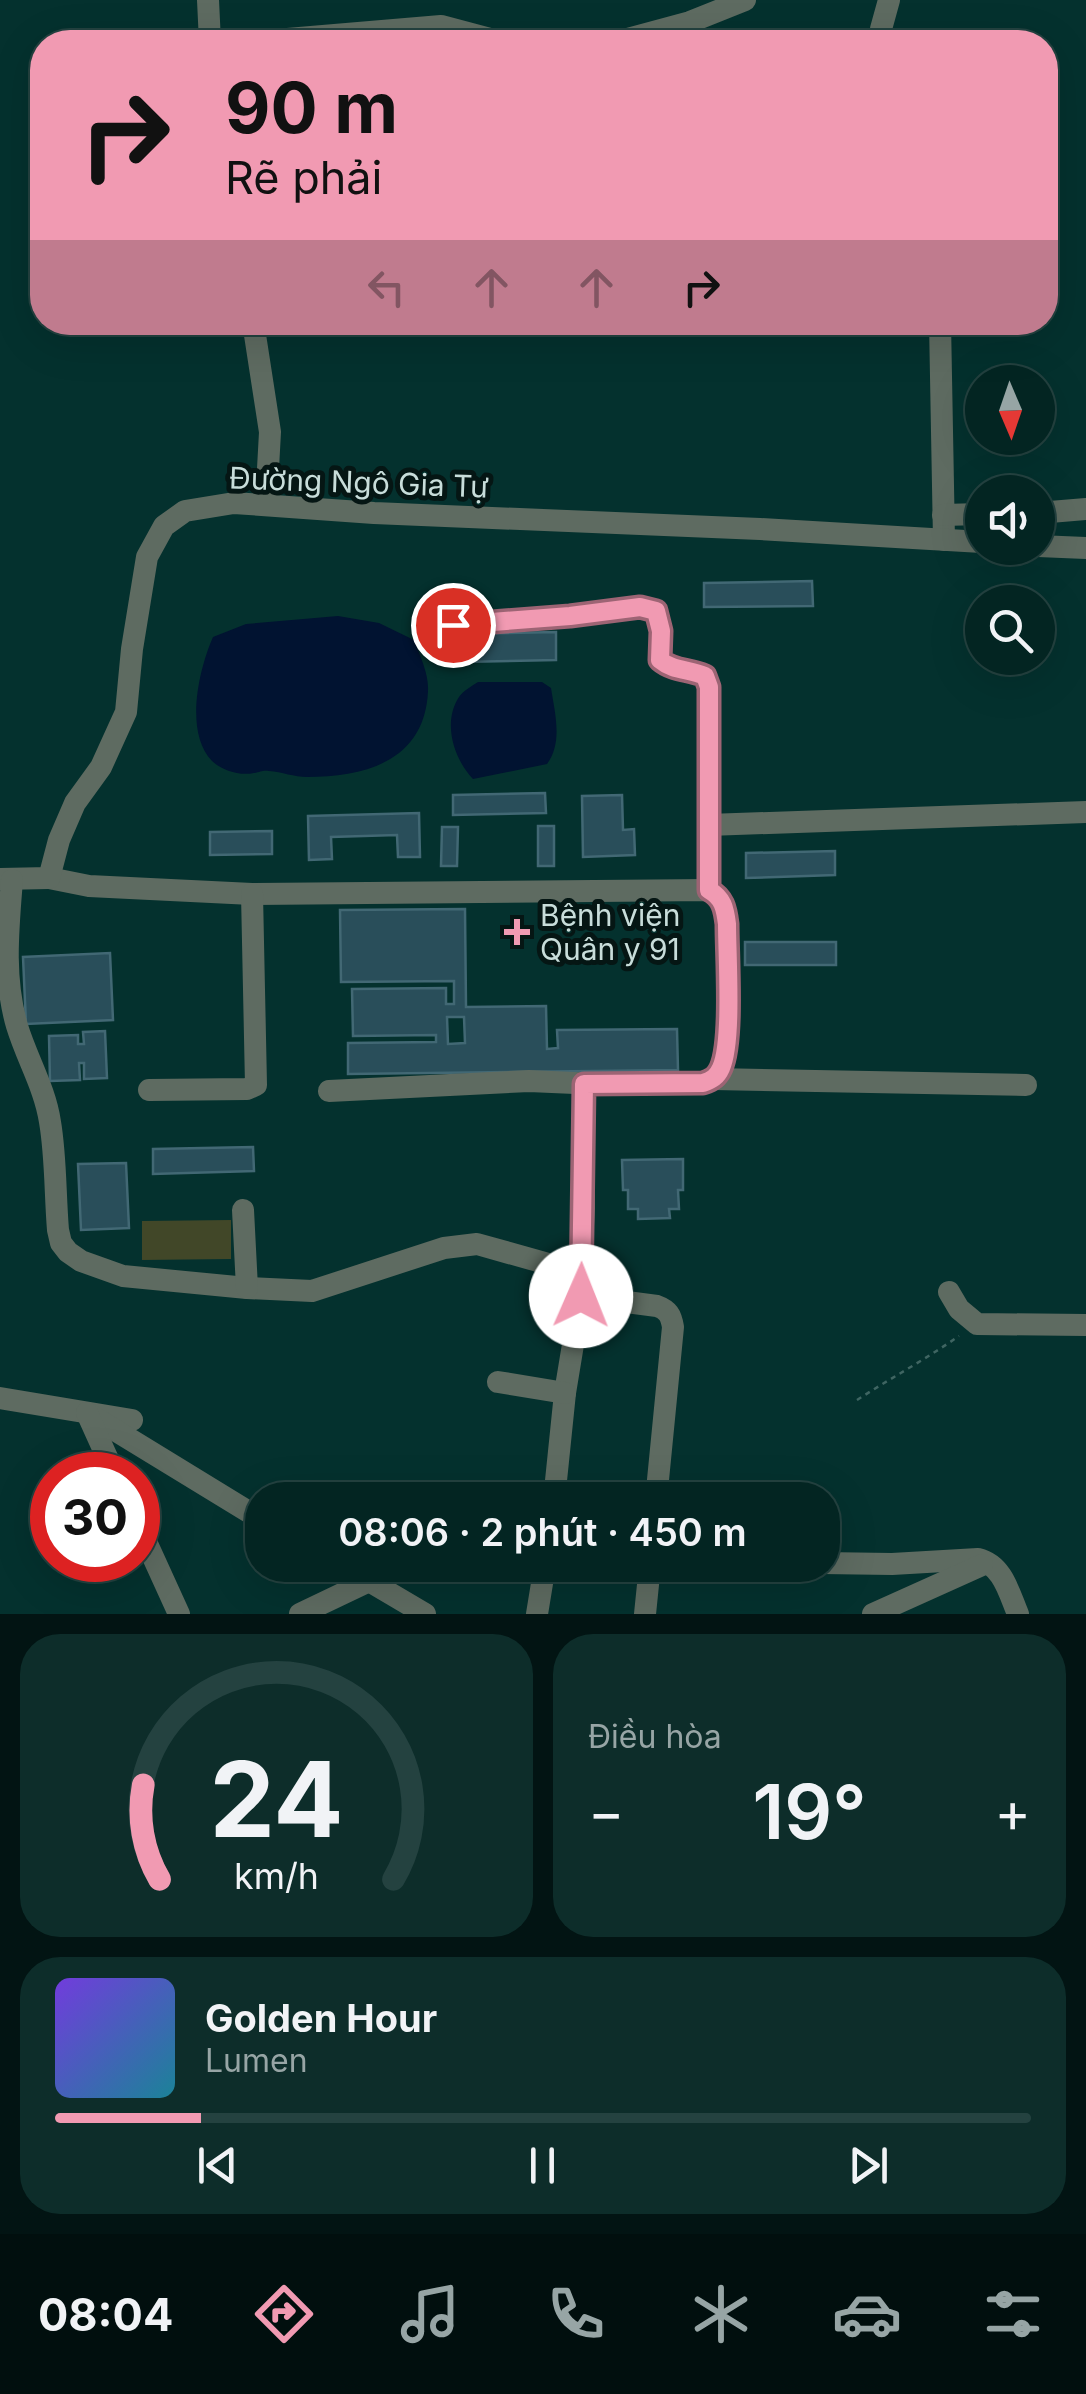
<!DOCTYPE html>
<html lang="vi">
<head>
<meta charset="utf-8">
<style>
  :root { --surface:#032522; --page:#0d2d2a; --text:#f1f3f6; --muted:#97a5a5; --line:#244240; --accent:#f19ab2 }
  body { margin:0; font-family:Inter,sans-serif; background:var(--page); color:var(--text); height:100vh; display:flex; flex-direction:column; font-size:38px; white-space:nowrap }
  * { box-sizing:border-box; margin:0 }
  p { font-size:32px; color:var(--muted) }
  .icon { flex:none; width:55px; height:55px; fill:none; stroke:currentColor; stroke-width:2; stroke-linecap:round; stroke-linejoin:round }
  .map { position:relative; height:1614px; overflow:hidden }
  .panel { display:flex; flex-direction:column; gap:20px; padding:20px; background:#021413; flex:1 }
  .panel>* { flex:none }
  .top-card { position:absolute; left:30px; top:30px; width:1028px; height:305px; border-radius:40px; box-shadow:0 10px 40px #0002,0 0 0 2px var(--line); background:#f19ab2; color:#111; overflow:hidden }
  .needle { width:65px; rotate:178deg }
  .tools { position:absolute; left:965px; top:365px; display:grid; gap:20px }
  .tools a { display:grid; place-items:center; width:90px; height:90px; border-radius:50%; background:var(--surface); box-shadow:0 10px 40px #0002,0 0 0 2px var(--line); font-size:50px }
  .speed { position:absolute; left:30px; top:1452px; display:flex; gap:20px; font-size:50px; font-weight:700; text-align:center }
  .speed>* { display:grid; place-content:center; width:130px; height:130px; border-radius:50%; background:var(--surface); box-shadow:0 10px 40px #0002,0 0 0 2px var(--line); line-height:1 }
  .speed .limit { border:15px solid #d22; background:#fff; color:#111 }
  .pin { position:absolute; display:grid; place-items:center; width:85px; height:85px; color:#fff; margin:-42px; border:5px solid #fff; border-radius:50%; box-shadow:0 2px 10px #0007 }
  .me { position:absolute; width:110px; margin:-55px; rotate:1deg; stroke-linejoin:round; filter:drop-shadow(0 0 8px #0008) }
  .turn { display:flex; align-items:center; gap:35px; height:210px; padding:0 30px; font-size:45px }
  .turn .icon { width:130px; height:130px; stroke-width:2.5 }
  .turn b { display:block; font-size:70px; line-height:85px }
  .lanes { display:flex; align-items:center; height:95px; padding:0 30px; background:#0003; justify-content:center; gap:50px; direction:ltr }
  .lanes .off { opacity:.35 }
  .big { font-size:75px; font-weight:600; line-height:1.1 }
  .panel .widget { flex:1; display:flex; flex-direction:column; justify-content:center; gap:15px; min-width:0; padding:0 35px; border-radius:40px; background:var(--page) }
  .panel .dial { align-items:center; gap:0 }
  .dial svg { height:260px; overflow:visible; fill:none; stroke:var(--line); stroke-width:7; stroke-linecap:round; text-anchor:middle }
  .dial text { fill:var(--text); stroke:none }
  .song { display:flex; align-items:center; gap:30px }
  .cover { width:120px; height:120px; border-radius:15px; background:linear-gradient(135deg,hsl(260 70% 55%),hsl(190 70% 35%)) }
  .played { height:10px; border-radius:5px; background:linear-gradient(90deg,var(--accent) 15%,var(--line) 15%) }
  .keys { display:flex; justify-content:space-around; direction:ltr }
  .heat { display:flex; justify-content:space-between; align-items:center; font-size:55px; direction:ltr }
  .panel .tiles { flex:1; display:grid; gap:20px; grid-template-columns:1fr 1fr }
  .widget:last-child { grid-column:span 2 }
  .trip { position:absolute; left:245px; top:1482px; width:595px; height:100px; border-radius:40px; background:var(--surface); box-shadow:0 10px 40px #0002,0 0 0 2px var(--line); font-weight:600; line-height:100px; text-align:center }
  .tab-bar { display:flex; height:160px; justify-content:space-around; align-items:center; background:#010f0e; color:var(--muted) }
  .tab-bar .icon { width:70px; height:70px }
  .tab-bar .current { color:var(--accent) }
  .tab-bar b { font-size:45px; color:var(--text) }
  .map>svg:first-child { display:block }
</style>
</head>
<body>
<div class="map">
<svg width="1086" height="1614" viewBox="0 0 1086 1614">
  <rect width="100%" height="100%" fill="#04312e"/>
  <path fill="#414728" d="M231,1220V1259L142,1260V1221Z"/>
  <g fill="#011331">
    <path d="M338,616L379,623L414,640C420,656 429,674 428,691C425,761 365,777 307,777C294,777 282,772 269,771C262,770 261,772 254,773C240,776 223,771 212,761C184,732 199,669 213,637L246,624Z"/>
    <path d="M478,682H542L551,688C555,714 563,742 547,764L473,779C454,759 442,723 459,697C464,690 472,686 478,682Z"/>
  </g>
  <g fill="#294e5a" stroke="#426874" stroke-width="2.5" fill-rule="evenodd">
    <path d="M812,581L813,606L704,607V583Z"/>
    <path d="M556,632V660L461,662V634Z"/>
    <path d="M545,793L546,813L453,815V795Z"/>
    <path d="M622,795L623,830L634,829L635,855L583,857L582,796Z"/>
    <path d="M419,813L420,857H398L397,835L331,837L332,859L309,860L308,816Z"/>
    <rect x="538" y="826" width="16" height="40"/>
    <path d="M442,827H458L457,866H441Z"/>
    <path d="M272,831V854L210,855V832Z"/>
    <path d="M835,851V875L746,878V853Z"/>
    <path d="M465,909L466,1007L546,1006L547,1049L558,1048L557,1030L677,1029L678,1070L348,1074V1043L436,1042V1035L353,1036L352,989L446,988V1004H454V981L341,982L340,910ZM447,1017H464L465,1043L448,1044Z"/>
    <rect x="745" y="942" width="91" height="23"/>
    <path d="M110,953L113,1020L26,1024L23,957Z"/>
    <path d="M105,1031L107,1078L84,1079V1063H79L80,1080L50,1081L49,1036L78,1035V1044H84L83,1032Z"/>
    <path d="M253,1147L254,1171L153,1174V1149Z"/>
    <path d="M683,1159V1190H678L679,1209H669L670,1218L638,1219V1209H628V1190H623L622,1160Z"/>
    <path d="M126,1163L129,1228L81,1230L78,1164Z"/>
  </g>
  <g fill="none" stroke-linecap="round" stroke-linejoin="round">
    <path stroke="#3f6562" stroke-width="2.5" stroke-dasharray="5 5" stroke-linecap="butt" d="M857,1400C891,1378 926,1359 959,1336"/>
    <g stroke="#5e6b61" stroke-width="22">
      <path d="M208,0L210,42"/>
      <path d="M251,42L441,26L501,42"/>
      <path d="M616,42L690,22L745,0"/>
      <path d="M881,42V29L889,0"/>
      <path d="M253,322L270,432L266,505"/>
      <path d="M940,322L944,540"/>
      <path d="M1038,513L1086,509"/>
      <path d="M943,515L982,514"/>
      <path d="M1038,546L1086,548"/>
      <path d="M453,625L570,616L640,607L656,611L661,631L660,660C673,671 689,669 705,676L709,687V890"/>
      <path d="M708,825L1086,812"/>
      <path d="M49,878L89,886L252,894L709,890C723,898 725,908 727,924C727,957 733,1041 721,1068C717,1077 712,1080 703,1083L598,1084L529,1081L329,1091"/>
      <path d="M0,879L49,878L59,840L75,803L101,767L126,712L132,649L147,557L164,526L185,511L234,503L374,513L760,529L982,542"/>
      <path d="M12,880C8,930 3,978 17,1026C27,1059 45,1088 50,1122C56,1157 55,1194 58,1230L61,1243L68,1252L81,1261L123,1276L247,1288L312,1291L444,1248L477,1244L570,1270L580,1280L581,1296L565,1393L554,1500"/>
      <path d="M713,1079L1026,1085"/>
      <path d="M149,1090L247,1089L256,1085L252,894"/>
      <path d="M243,1210L247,1288"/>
      <path d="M580,1280L584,1208V1084"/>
      <path d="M949,1292L959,1309L977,1324L1086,1325"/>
      <path d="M581,1296L657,1306C668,1310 671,1315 673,1327L656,1500"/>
      <path d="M498,1382L565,1393"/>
      <path d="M0,1398L132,1420"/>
      <path d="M87,1413L262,1520"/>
      <path d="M87,1413L115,1475"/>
      <path d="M138,1524L179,1614"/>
      <path d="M822,1563L892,1564L978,1559C1003,1565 1009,1593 1018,1614"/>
      <path d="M342,1565L425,1614"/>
      <path d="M300,1614L369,1581"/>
      <path d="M537,1614L545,1565"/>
      <path d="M645,1614L650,1565"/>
      <path d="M873,1614L982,1565"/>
    </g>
  </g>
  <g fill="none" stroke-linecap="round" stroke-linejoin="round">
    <defs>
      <path id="route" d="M453,625L570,616L640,607L656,611L661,631L660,660C673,671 689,669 705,676L709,687V890C723,898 725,908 727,924C727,957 733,1041 721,1068C717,1077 712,1080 703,1083L584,1084L581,1296"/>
    </defs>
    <use href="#route" stroke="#9d6474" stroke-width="25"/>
    <use href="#route" stroke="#f19ab2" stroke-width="18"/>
  </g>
  <path fill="#f19ab2" stroke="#051614" stroke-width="4" d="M512 917h10v10h10v10h-10v10h-10v-10h-10v-10h10z"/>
  <g text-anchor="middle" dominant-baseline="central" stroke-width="10" stroke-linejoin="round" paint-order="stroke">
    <g font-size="30" fill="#c8ddda" stroke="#051614">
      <text transform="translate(359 482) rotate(2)">Đường Ngô Gia Tự</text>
    </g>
    <g font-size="30" fill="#c8ddda" stroke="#051614" text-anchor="start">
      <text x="540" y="915">Bệnh viện<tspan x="540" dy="34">Quân y 91</tspan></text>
    </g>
  </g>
</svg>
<div class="tools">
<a><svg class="needle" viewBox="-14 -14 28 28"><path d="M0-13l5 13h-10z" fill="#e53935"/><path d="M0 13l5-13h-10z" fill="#97a5a5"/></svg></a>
<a><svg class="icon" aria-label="sound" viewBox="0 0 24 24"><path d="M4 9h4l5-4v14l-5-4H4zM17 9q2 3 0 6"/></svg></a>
<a><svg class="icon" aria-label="search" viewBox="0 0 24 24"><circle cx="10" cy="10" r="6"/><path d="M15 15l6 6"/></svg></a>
</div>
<div class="speed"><div class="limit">30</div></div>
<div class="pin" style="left:453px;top:625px;background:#d93025"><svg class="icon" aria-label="arrive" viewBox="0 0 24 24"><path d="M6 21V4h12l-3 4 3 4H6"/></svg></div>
<svg class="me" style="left:581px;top:1296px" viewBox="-20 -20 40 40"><circle r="19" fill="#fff"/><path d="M0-13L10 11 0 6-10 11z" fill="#f19ab2"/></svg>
<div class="trip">08:06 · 2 phút · 450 m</div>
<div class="top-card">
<div class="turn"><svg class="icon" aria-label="right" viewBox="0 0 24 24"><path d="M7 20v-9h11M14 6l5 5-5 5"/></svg><div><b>90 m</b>Rẽ phải</div></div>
<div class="lanes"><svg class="icon off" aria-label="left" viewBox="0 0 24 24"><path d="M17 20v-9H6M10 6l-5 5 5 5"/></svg><svg class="icon off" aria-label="ahead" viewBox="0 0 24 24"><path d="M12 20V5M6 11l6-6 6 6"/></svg><svg class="icon off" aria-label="ahead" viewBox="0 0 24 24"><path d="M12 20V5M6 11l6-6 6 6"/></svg><svg class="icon" aria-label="right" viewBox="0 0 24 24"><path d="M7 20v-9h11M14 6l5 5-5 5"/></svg></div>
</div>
</div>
<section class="panel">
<div class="tiles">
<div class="widget dial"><svg viewBox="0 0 100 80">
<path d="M14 69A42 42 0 1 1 86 69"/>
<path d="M14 69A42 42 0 0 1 9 40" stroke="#f19ab2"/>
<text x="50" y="56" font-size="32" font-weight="700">24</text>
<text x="50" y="72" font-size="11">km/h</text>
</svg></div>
<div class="widget"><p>Điều hòa</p>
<div class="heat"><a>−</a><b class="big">19°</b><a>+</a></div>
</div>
<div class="widget">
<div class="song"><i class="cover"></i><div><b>Golden Hour</b><p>Lumen</p></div></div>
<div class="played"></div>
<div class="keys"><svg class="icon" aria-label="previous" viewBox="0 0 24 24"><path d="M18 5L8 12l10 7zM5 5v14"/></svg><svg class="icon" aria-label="pause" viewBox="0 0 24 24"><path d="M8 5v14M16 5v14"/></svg><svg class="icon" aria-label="next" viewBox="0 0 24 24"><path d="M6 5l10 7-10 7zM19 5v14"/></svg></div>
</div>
</div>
</section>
<nav class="tab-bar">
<b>08:04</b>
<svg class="icon current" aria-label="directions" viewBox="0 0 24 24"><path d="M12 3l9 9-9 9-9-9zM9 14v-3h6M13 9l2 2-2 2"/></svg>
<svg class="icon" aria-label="music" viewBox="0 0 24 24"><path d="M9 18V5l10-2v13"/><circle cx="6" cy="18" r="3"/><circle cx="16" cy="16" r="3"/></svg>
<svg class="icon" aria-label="phone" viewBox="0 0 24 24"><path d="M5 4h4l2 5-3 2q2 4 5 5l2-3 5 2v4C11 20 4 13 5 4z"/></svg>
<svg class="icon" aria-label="climate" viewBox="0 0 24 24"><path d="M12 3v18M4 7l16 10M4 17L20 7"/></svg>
<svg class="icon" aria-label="car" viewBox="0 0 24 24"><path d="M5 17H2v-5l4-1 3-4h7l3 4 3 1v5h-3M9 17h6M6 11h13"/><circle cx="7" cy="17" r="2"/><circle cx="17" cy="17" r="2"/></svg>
<svg class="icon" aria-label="filters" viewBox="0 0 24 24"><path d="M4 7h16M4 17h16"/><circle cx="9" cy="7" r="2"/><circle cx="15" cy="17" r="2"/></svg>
</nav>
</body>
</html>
